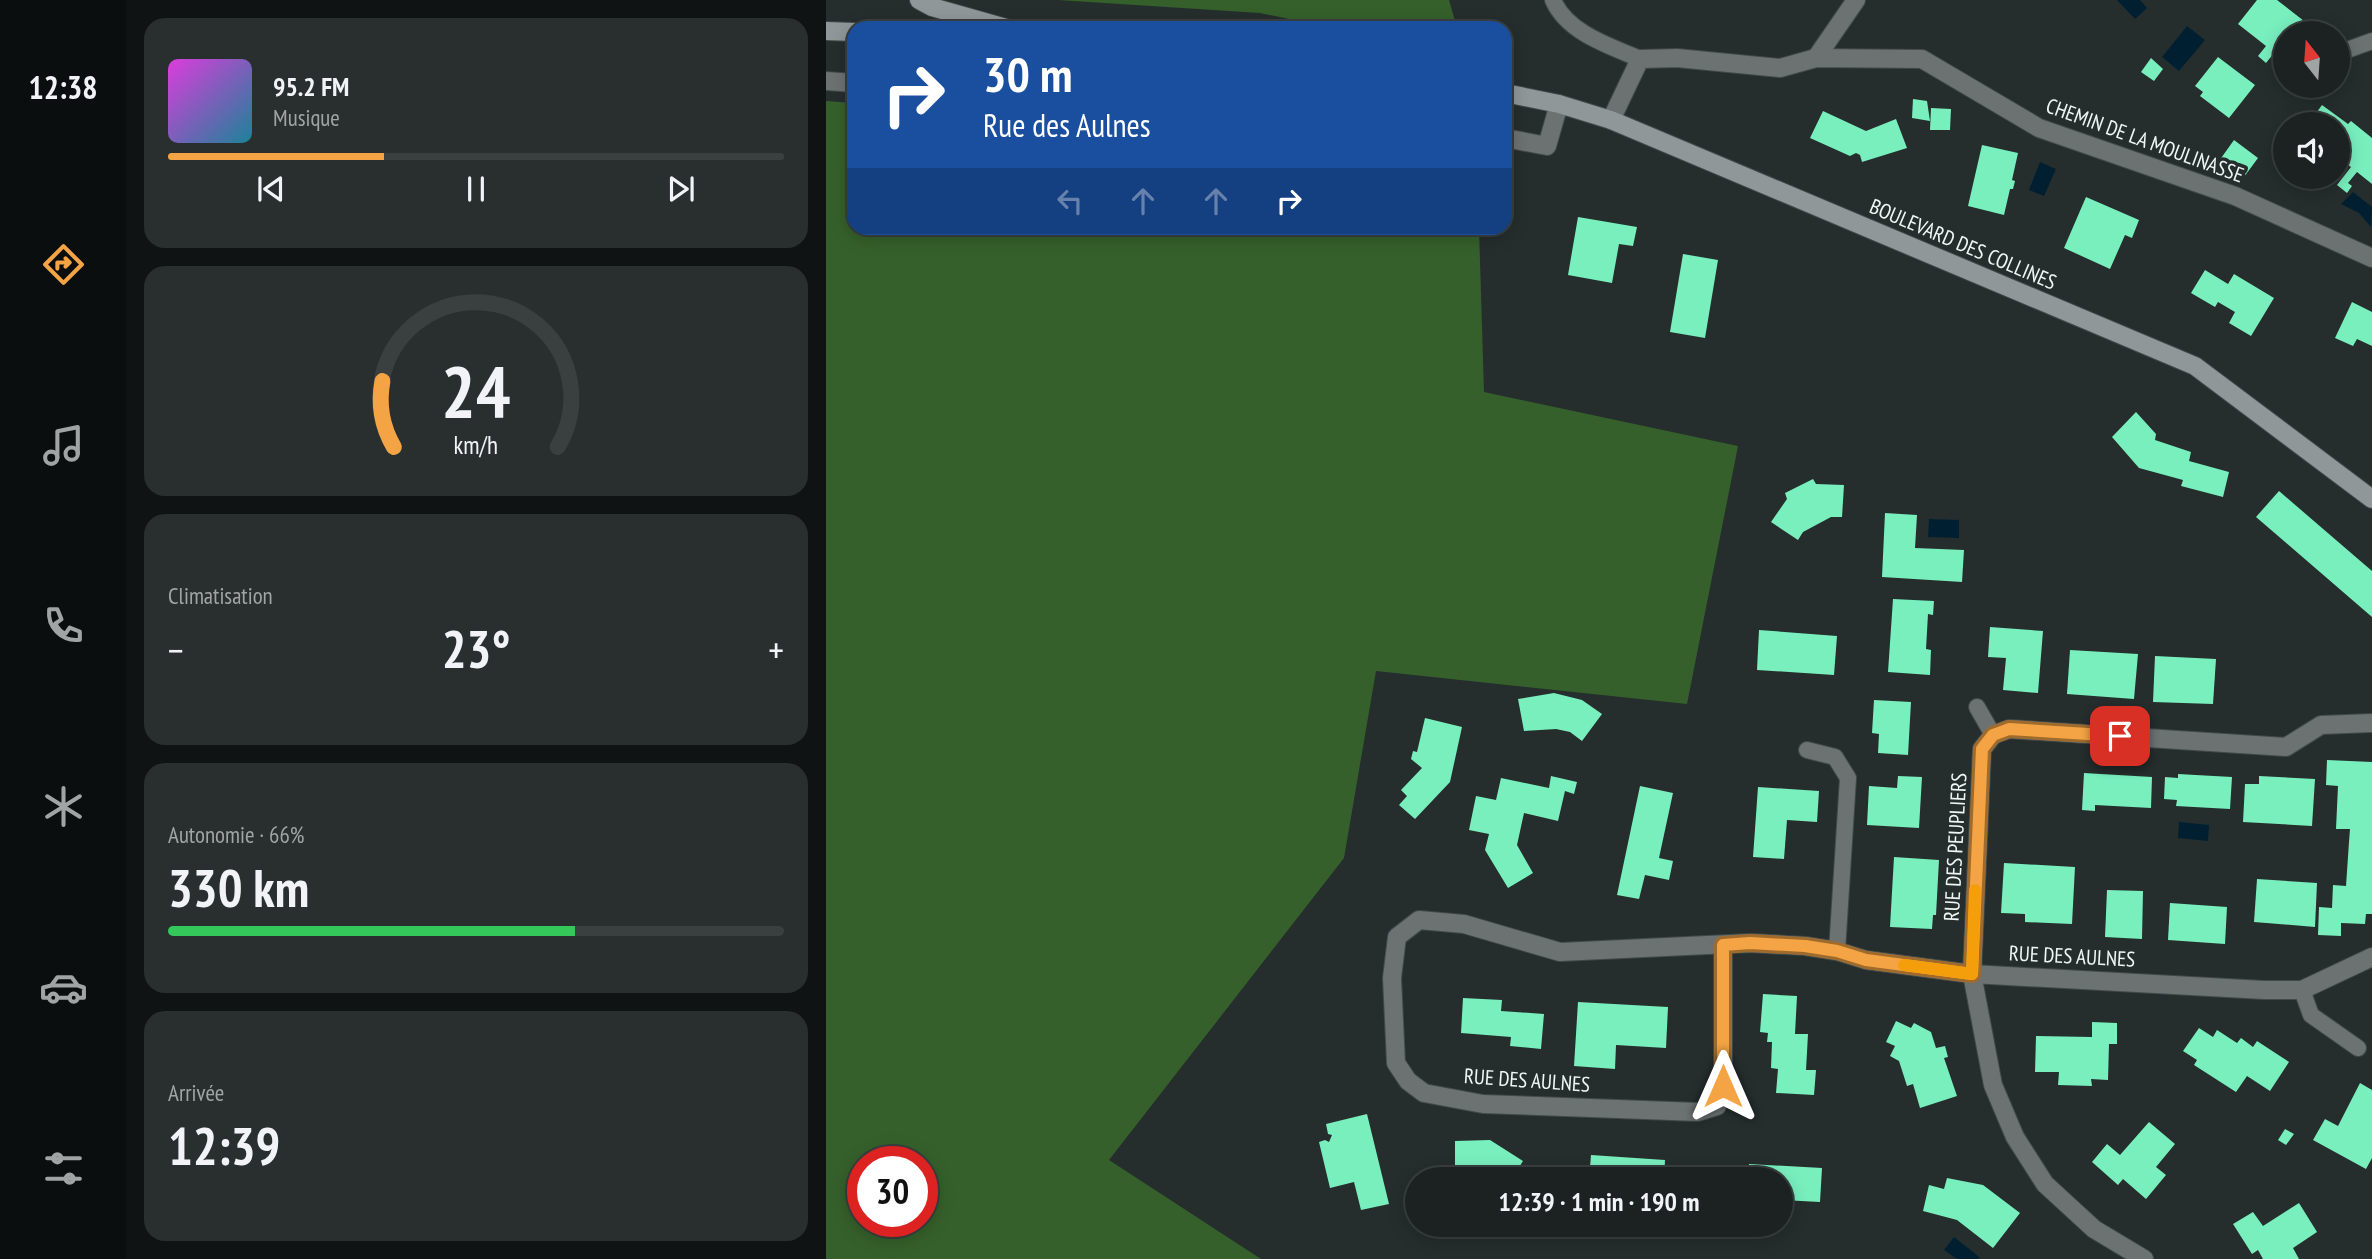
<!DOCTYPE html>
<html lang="fr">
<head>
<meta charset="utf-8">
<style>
  :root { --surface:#1c2222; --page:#292f2f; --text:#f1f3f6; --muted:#a0a4a5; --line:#3a3f40; --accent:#f4a444 }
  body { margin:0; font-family:"PT Sans Narrow",sans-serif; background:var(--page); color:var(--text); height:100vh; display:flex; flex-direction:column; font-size:26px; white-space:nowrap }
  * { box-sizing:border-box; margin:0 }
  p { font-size:23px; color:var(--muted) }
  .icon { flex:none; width:38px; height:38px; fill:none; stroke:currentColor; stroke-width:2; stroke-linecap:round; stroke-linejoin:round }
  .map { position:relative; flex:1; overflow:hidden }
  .sheet { display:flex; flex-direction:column; gap:18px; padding:18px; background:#0f1313; width:700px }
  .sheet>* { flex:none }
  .banner { position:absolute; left:21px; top:21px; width:665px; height:214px; border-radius:21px; box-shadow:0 4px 18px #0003,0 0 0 2px var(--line); background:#1a4fa0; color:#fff; overflow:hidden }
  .needle { width:46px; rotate:343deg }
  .tools { position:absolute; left:1447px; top:21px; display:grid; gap:14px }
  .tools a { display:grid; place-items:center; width:77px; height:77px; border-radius:50%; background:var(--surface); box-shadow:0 4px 18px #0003,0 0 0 2px var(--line); font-size:35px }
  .speed { position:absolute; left:21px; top:1146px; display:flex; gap:14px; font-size:35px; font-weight:700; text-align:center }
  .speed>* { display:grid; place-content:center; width:91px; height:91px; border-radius:50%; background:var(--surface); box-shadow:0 4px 18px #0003,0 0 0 2px var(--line); line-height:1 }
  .speed .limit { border:10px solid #d22; background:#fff; color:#111 }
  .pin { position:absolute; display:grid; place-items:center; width:60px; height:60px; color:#fff; margin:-30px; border-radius:14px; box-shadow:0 4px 10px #0006 }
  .me { position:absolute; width:77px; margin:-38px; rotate:0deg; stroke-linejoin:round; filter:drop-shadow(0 0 5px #0008) }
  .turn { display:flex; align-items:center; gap:24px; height:147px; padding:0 21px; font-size:32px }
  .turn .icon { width:91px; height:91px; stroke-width:2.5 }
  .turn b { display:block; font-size:49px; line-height:60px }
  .lanes { display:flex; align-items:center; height:66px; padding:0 21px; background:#0003; justify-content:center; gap:35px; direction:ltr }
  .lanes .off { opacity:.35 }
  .big { font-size:52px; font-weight:800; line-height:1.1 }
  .sheet .card { flex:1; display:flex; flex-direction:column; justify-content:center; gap:10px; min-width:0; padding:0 24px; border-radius:21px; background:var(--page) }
  .sheet .dial { align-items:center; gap:0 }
  .dial svg { height:182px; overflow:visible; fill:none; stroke:var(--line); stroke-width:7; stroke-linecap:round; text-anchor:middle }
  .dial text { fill:var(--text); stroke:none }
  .song { display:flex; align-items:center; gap:21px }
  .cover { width:84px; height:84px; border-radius:10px; background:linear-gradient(135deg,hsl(300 70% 55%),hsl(190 70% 35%)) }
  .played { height:7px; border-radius:4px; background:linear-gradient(90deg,var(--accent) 35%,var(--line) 35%) }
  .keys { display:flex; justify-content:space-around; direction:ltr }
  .heat { display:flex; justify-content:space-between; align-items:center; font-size:38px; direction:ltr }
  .charge { height:10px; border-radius:5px; background:linear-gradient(90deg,#34c759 66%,var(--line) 0) }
  .trip { position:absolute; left:579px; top:1167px; width:388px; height:70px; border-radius:35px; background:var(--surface); box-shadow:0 4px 18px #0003,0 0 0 2px var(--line); font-weight:800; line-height:70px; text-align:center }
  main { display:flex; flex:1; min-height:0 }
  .tabs { display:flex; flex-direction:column; width:126px; justify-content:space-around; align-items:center; background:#0b0e0e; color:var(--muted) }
  .tabs .icon { width:49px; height:49px }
  .tabs .current { color:var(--accent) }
  .tabs b { font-size:32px; color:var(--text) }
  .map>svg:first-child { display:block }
</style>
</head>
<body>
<main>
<nav class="tabs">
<b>12:38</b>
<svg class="icon current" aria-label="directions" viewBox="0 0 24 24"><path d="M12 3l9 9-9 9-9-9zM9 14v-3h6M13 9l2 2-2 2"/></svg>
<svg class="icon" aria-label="music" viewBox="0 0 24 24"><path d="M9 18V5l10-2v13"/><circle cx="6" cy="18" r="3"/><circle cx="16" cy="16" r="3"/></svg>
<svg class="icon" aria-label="phone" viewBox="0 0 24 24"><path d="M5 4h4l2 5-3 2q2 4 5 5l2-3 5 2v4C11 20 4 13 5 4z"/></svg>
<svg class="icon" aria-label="climate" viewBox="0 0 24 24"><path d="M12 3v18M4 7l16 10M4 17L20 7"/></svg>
<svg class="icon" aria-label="car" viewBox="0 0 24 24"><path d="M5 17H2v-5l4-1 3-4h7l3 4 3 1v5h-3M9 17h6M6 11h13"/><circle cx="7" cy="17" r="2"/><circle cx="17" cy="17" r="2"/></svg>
<svg class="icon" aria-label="filters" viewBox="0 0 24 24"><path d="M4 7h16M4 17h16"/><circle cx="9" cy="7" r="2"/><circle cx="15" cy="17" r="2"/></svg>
</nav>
<section class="sheet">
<div class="card">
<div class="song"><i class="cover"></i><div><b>95.2 FM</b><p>Musique</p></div></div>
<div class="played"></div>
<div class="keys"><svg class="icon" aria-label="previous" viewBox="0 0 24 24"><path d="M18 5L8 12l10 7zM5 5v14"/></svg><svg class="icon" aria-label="pause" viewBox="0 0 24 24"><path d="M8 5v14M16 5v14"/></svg><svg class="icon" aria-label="next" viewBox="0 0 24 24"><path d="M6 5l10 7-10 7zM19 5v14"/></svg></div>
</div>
<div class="card dial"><svg viewBox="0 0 100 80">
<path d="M14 69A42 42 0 1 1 86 69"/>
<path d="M14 69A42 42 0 0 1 9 40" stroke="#f4a444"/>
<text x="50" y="56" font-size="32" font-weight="700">24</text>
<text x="50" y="72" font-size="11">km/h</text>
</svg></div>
<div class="card"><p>Climatisation</p>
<div class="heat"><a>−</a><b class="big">23°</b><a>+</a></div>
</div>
<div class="card"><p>Autonomie · 66%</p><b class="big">330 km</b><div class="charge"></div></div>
<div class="card"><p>Arrivée</p><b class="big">12:39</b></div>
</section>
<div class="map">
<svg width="1546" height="1259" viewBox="0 0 1546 1259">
  <rect width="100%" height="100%" fill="#252e2d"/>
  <g fill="#35602b" fill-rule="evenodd">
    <path d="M232,0H623L631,28H506L434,13Z"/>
    <path d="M0,101L28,103V228H653L658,392L912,446L861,704L550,671L518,858L283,1160L435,1259H0ZM37,1162H96V1222H37Z"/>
  </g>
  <g fill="#002032">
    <path d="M1291,0H1314L1321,8L1309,19Z"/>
    <path d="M1361,26L1379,40L1353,71L1336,57Z"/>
    <path d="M1214,162L1230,169L1218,196L1203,190Z"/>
    <path d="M1527,192L1546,207L1545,227L1533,213L1515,204Z"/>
    <path d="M1103,519L1133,520V538L1102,537Z"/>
    <path d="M1353,822L1383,825L1382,841L1352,838Z"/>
    <path d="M1128,1237L1152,1256L1154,1259H1131L1118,1250Z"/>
  </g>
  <g fill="#79efbe">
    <path d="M1431,0H1451L1478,21L1468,33H1460V43L1457,42L1440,63L1432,56L1440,46L1412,24Z"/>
    <path d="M1392,57L1429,85L1403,118L1374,96L1377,92L1369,86Z"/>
    <path d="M1325,58L1337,69L1328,81L1315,72Z"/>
    <path d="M1087,99L1101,101L1104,121L1086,118Z"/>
    <path d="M1496,105L1522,124L1525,121L1546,138V184L1531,172L1522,183L1526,186L1521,193L1511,185L1525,167L1512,158V124H1482Z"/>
    <path d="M1105,108L1125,109L1124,130H1104Z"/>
    <path d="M997,111L1040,131L1070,119L1081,148L1036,162L1034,155L1030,153L1024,156L984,138Z"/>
    <path d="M1408,140L1432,158L1415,181L1393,174L1399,166L1393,161Z"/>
    <path d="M1156,145L1192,153L1186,180L1189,181L1187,189H1184L1178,215L1142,206Z"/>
    <path d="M1260,197L1313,220L1306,238L1299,235L1284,269L1238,248Z"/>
    <path d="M752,217L811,227L807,246L793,244L786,283L742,275Z"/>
    <path d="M857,254L892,260L879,338L844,332Z"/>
    <path d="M1379,270L1402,284L1408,274L1448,298L1425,336L1403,323L1409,312L1392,302L1389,307L1365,293Z"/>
    <path d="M1526,302L1546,312V346L1531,339L1527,346L1509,338Z"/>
    <path d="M1310,412L1330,434L1329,440L1365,452L1363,461L1403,472L1397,497L1355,486L1357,480L1313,468L1286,437Z"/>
    <path d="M987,479L990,484L1018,485L1016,517H1005L977,532L972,540L945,522L961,499L959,493Z"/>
    <path d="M1453,491L1546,571V617L1430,517Z"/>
    <path d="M1059,513L1091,515L1089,548L1138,550L1136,582L1056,577Z"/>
    <path d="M1067,599L1108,601L1107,615L1102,614L1100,649L1105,650L1104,675L1062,672Z"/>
    <path d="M1164,627L1217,631L1212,693L1177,690L1180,658L1162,657Z"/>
    <path d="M933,630L1011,636L1008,675L931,670Z"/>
    <path d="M1244,650L1312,654L1308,699L1241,694Z"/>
    <path d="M1329,656L1390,659L1387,704L1327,702Z"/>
    <path d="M728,693L756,700L776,714L756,741L744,732L730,729L698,731L692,699Z"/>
    <path d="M1048,700L1085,702L1082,755L1052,753L1053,734L1046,733Z"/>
    <path d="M599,718L636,727L624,782L589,819L573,805L581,796L575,790L596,768L585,759L587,751L591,752Z"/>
    <path d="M1501,760L1546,762V914H1540L1539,924L1515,923V936L1492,935L1493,907L1506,908L1507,885L1520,886L1523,842L1524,829H1510L1512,786L1500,785Z"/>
    <path d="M1258,773L1326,777L1325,808L1269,805V811L1256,810Z"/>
    <path d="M1352,774L1406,777L1404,809L1350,806L1351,800L1338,799L1339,777L1352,778Z"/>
    <path d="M725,776L751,782L748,794L739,791L732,821L698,813L691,845L707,873L682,888L659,850L663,834L643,830L650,796L670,800L675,778L723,788Z"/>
    <path d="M1072,776L1096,777L1093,828L1041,825L1043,786L1071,788Z"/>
    <path d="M1433,776L1489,779L1486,826L1417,822L1419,784H1433Z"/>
    <path d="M814,786L847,793L833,858L847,861L843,880L819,875L813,899L791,895Z"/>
    <path d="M932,787L993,791L991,822L961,820L958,859L927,857Z"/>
    <path d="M1068,857L1113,860L1110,915H1107L1106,929L1064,927Z"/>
    <path d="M1178,863L1249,867L1246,924L1199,922V914L1175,913Z"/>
    <path d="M1431,879L1491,883L1489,927L1428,922Z"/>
    <path d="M1281,890L1317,891L1316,939L1279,937Z"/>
    <path d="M1344,903L1401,907L1399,944L1342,940Z"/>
    <path d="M937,994L971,996L969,1034H982L980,1070H990L988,1095L950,1093L952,1069L945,1068L946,1042H941L942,1033L934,1032Z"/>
    <path d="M637,998L676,1000L675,1011L718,1014L715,1049L684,1046L685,1037L635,1033Z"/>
    <path d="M752,1002L842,1007L840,1048L790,1045L789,1069L748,1066Z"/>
    <path d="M1070,1021L1085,1028L1088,1023L1105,1032L1110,1048L1119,1046L1122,1057L1118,1058L1131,1096L1094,1108L1087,1084L1081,1086L1073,1061L1064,1056L1069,1046L1060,1042Z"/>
    <path d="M1266,1022L1291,1023V1044H1283L1282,1080L1265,1079L1266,1086L1232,1085L1233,1072H1209L1210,1036L1266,1037Z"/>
    <path d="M1373,1028L1387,1037L1391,1030L1411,1043L1415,1038L1427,1047L1431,1041L1463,1062L1444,1091L1421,1076L1410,1092L1368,1065L1371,1060L1357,1051Z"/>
    <path d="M1534,1083L1546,1090V1158L1540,1169L1487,1140L1499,1119L1512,1126Z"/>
    <path d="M541,1114L563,1204L535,1210L528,1182L504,1188L493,1142L499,1140L503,1142L506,1135L502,1134L500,1124Z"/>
    <path d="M1323,1122L1349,1144L1330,1167L1340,1175L1320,1199L1297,1179L1292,1185L1266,1162L1281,1144L1294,1155Z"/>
    <path d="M1459,1129L1468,1134L1460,1145L1452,1140Z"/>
    <path d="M664,1140L697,1161L685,1180H666L657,1174L629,1173V1141Z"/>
    <path d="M765,1155L839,1160L838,1180H763Z"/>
    <path d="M923,1164L996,1168L994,1202L956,1200V1180H922Z"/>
    <path d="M1121,1178L1157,1185L1194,1213L1167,1248L1131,1220L1097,1211L1103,1185L1118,1189Z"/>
    <path d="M1473,1203L1491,1232L1467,1248L1473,1259H1437L1432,1250L1426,1254L1407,1224L1427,1212L1437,1226Z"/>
  </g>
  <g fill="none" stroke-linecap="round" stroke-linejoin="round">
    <defs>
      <g id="lane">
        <path d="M727,0C741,33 784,46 814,59"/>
        <path d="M1513,53L1546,41"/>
        <path d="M1151,707L1167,735"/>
        <path d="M981,750L1009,757L1022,778L1011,951"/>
        <path d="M1476,990L1485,1015L1532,1048"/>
      </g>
      <g id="street">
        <path d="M990,58L1030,0"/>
        <path d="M0,81L28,83"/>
        <path d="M785,120L814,59L851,58L954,68L990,58L1096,59L1213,128L1409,196L1546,258"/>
        <path d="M679,138L721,146L733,104"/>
        <path d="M897,945V1086L891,1106L872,1112L657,1104L598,1093L582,1081L570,1063L566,978L571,937L593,920L638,924L734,952L924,943L979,946L1011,951L1040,960L1146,974L1438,990H1476L1546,957"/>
        <path d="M1318,1259L1268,1229L1219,1184L1189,1137L1167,1085L1146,974L1156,749L1167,735L1183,729L1460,747L1495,725L1546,723"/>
      </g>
      <g id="secondary">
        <path d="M93,0L106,7L180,28"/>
        <path d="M0,31L28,32"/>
        <path d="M679,93L733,104L785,120L1369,366L1546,499"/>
      </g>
    </defs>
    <use href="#lane" stroke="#414a49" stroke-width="18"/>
    <use href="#street" stroke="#414a49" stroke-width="20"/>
    <use href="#secondary" stroke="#414a49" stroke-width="20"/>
    <use href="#lane" stroke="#6c7172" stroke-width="16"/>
    <use href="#street" stroke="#6c7172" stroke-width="18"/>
    <use href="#secondary" stroke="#909799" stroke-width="18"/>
  </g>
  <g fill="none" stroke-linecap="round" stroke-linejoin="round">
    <defs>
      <path id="route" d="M897,1086V945L924,943L979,946L1011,951L1040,960L1146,974L1156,749L1167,735L1183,729L1294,736"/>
    </defs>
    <use href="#route" stroke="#9f6b2c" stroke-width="18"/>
    <use href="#route" stroke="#f4a444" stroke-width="12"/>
    <path stroke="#f59e0b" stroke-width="12" d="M1078,965L1146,974L1149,890"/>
  </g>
  <g text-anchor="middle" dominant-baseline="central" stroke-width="7" stroke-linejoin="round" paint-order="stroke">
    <g font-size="21" fill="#f0f6f5" stroke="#252e2d">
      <text transform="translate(1319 140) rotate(20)">CHEMIN DE LA MOULINASSE</text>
      <text transform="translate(1137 244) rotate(23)">BOULEVARD DES COLLINES</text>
      <text transform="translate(1129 847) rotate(-87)">RUE DES PEUPLIERS</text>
      <text transform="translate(1246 956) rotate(3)">RUE DES AULNES</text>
      <text transform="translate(701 1080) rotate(4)">RUE DES AULNES</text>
    </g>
  </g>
</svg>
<div class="tools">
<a><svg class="needle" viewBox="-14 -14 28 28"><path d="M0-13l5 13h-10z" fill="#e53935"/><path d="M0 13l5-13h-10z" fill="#a0a4a5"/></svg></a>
<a><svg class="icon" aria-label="sound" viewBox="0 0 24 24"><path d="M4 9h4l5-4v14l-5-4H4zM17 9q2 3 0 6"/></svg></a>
</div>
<div class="speed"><div class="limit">30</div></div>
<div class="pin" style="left:1294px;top:736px;background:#d93025"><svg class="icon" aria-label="arrive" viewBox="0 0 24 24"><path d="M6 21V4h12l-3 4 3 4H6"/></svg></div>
<svg class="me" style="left:897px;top:1086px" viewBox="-20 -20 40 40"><path d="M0-17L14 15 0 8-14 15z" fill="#f4a444" stroke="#fff" stroke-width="4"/></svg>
<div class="trip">12:39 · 1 min · 190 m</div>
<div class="banner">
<div class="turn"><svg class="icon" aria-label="right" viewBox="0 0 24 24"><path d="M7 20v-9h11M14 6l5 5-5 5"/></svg><div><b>30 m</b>Rue des Aulnes</div></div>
<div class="lanes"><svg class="icon off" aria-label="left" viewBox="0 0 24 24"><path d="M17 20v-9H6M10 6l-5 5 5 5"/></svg><svg class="icon off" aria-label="ahead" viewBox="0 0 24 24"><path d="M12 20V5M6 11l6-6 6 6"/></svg><svg class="icon off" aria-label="ahead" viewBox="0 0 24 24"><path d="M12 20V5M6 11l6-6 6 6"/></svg><svg class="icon" aria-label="right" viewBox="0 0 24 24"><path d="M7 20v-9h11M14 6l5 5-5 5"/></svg></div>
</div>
</div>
</main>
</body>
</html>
